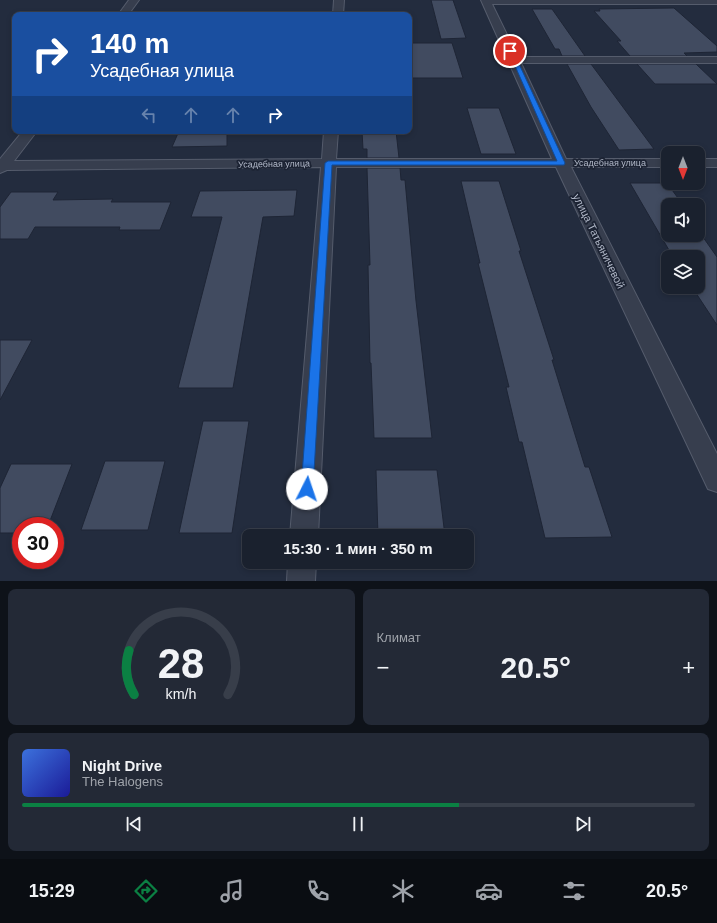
<!DOCTYPE html>
<html lang="ru">
<head>
<meta charset="utf-8">
<style>
  :root { --surface:#1a212e; --page:#232936; --text:#f1f3f6; --muted:#9fa3aa; --line:#383e4a; --accent:#0b8043 }
  body { margin:0; font-family:Helvetica,sans-serif; background:var(--page); color:var(--text); height:100vh; display:flex; flex-direction:column; font-size:15px; white-space:nowrap }
  * { box-sizing:border-box; margin:0 }
  p { font-size:13px; color:var(--muted) }
  .icon { flex:none; width:22px; height:22px; fill:none; stroke:currentColor; stroke-width:2; stroke-linecap:round; stroke-linejoin:round }
  .map { position:relative; height:581px; overflow:hidden }
  .panel { display:flex; flex-direction:column; gap:8px; padding:8px; background:#0e1219; flex:1 }
  .panel>* { flex:none }
  .hud { position:absolute; left:12px; top:12px; width:400px; height:122px; border-radius:8px; box-shadow:0 2px 6px #0003,0 0 0 1px var(--line); background:#1a4fa0; color:#fff; overflow:hidden }
  .needle { width:26px; rotate:180deg }
  .buttons { position:absolute; left:661px; top:146px; display:grid; gap:8px }
  .buttons a { display:grid; place-items:center; width:44px; height:44px; border-radius:8px; background:var(--surface); box-shadow:0 2px 6px #0003,0 0 0 1px var(--line); font-size:20px }
  .speed { position:absolute; left:12px; top:517px; display:flex; gap:8px; font-size:20px; font-weight:700; text-align:center }
  .speed>* { display:grid; place-content:center; width:52px; height:52px; border-radius:50%; background:var(--surface); box-shadow:0 2px 6px #0003,0 0 0 1px var(--line); line-height:1 }
  .speed .limit { border:6px solid #d22; background:#fff; color:#111 }
  .pin { position:absolute; display:grid; place-items:center; width:34px; height:34px; color:#fff; margin:-17px; border:2px solid #fff; border-radius:50%; box-shadow:0 1px 4px #0007 }
  .me { position:absolute; width:44px; margin:-22px; rotate:4deg; stroke-linejoin:round; filter:drop-shadow(0 0 3px #0008) }
  .turn { display:flex; align-items:center; gap:14px; height:84px; padding:0 12px; font-size:18px }
  .turn .icon { width:52px; height:52px; stroke-width:2.5 }
  .turn b { display:block; font-size:28px; line-height:34px }
  .lanes { display:flex; align-items:center; height:38px; padding:0 12px; background:#0003; justify-content:center; gap:20px; direction:ltr }
  .lanes .off { opacity:.35 }
  .big { font-size:30px; font-weight:700; line-height:1.1 }
  .panel .card { flex:1; display:flex; flex-direction:column; justify-content:center; gap:6px; min-width:0; padding:0 14px; border-radius:8px; background:var(--page) }
  .panel .dial { align-items:center; gap:0 }
  .dial svg { height:104px; overflow:visible; fill:none; stroke:var(--line); stroke-width:7; stroke-linecap:round; text-anchor:middle }
  .dial text { fill:var(--text); stroke:none }
  .song { display:flex; align-items:center; gap:12px }
  .cover { width:48px; height:48px; border-radius:6px; background:linear-gradient(135deg,hsl(220 70% 55%),hsl(240 70% 35%)) }
  .played { height:4px; border-radius:2px; background:linear-gradient(90deg,var(--accent) 65%,var(--line) 65%) }
  .keys { display:flex; justify-content:space-around; direction:ltr }
  .heat { display:flex; justify-content:space-between; align-items:center; font-size:22px; direction:ltr }
  .panel .tiles { flex:1; display:grid; gap:8px; grid-template-columns:1fr 1fr }
  .card:last-child { grid-column:span 2 }
  .trip { position:absolute; left:242px; top:529px; width:232px; height:40px; border-radius:8px; background:var(--surface); box-shadow:0 2px 6px #0003,0 0 0 1px var(--line); font-weight:700; line-height:40px; text-align:center }
  .tab-bar { display:flex; height:64px; justify-content:space-around; align-items:center; background:#0a0d12; color:var(--muted) }
  .tab-bar .icon { width:28px; height:28px }
  .tab-bar .on { color:var(--accent) }
  .tab-bar b { font-size:18px; color:var(--text) }
  .map>svg:first-child { display:block }
</style>
</head>
<body>
<div class="map">
<svg width="717" height="581" viewBox="0 0 717 581">
  <rect width="100%" height="100%" fill="#232c3e"/>
  <g fill="#414b60" stroke="#1e2535">
    <path d="M431,0H453L466,38L441,39Z"/>
    <path d="M674,8L717,46V52L684,53L687,56H630L617,41H621L594,11H600L599,9Z"/>
    <path d="M532,9H552L585,56H562L559,49H555Z"/>
    <path d="M409,43H452L463,78H409Z"/>
    <path d="M567,64H591L654,149L619,150L591,107Z"/>
    <path d="M637,64H696L717,84H655Z"/>
    <path d="M467,108H499L516,154H481Z"/>
    <path d="M179,131H227V146L172,147Z"/>
    <path d="M362,131H396L399,158H367V149H363Z"/>
    <path d="M367,168H400L401,180H405L416,301L432,438H374L371,363H370L368,265H370Z"/>
    <path d="M461,181H499L521,251H519L554,360H552L585,467H589L612,537L545,538L522,442H519L506,387H509L478,263H480Z"/>
    <path d="M630,183H667L683,205H668V235H698V230L717,257V325L692,287H698V257H673Z"/>
    <path d="M297,190L294,216L263,217L233,388H178L222,217H191L200,191Z"/>
    <path d="M11,192H58L53,200L113,199L111,202H171L160,230H119L120,227H35L28,239H0V207Z"/>
    <path d="M0,340H32L0,400Z"/>
    <path d="M203,421H249L232,533H179Z"/>
    <path d="M105,461H165L148,530H81Z"/>
    <path d="M11,464H72L48,526H21V533H0V488Z"/>
    <path d="M376,470H437L445,536H378Z"/>
  </g>
  <g fill="none" stroke-linecap="round" stroke-linejoin="round">
    <defs>
      <g id="street">
        <path d="M129,0H139L128,15H118Z"/>
        <path d="M334,0H344L343,15H333Z"/>
        <path d="M481,0H717V4H492L518,57H717V63H521L566,159H668V167H571L717,454V492L708,489L556,167H336L318,536H290L321,167L7,170L0,173V159L23,131H37L14,161L322,159L324,131H338L336,159H552Z"/>
        <rect x="698" y="159" width="19" height="8"/>
        <path d="M288,562H316L315,581H287Z"/>
      </g>
    </defs>
    <use href="#street" stroke="#555c6c" stroke-width="2"/>
    <use href="#street" fill="#373e4e" fill-rule="evenodd"/>
  </g>
  <path fill="#1a73e8" stroke="#114b97" d="M508,50L513,51L565,163L564,165H332L313,489L311,494L307,495L302,494L301,489L325,163L328,161H557Z"/>
  <g text-anchor="middle" dominant-baseline="central" stroke-width="3.5" stroke-linejoin="round" paint-order="stroke">
    <g font-size="9" fill="#b2b9c9" stroke="#1c2333">
      <text x="610" y="163">Усадебная улица</text>
      <text transform="translate(274 164) rotate(-1)">Усадебная улица</text>
    </g>
    <g font-size="11" fill="#b2b9c9" stroke="#1c2333">
      <text transform="translate(599 241) rotate(64)">улица Татьяничевой</text>
    </g>
  </g>
</svg>
<div class="buttons">
<a><svg class="needle" viewBox="-14 -14 28 28"><path d="M0-13l5 13h-10z" fill="#e53935"/><path d="M0 13l5-13h-10z" fill="#9fa3aa"/></svg></a>
<a><svg class="icon" aria-label="sound" viewBox="0 0 24 24"><path d="M4 9h4l5-4v14l-5-4H4zM17 9q2 3 0 6"/></svg></a>
<a><svg class="icon" aria-label="layers" viewBox="0 0 24 24"><path d="M12 4l9 5-9 5-9-5zM3 14l9 5 9-5"/></svg></a>
</div>
<div class="speed"><div class="limit">30</div></div>
<div class="pin" style="left:510px;top:51px;background:#d93025"><svg class="icon" aria-label="arrive" viewBox="0 0 24 24"><path d="M6 21V4h12l-3 4 3 4H6"/></svg></div>
<svg class="me" style="left:307px;top:489px" viewBox="-20 -20 40 40"><circle r="19" fill="#fff"/><path d="M0-13L10 11 0 6-10 11z" fill="#1a73e8"/></svg>
<div class="trip">15:30 · 1 мин · 350 m</div>
<div class="hud">
<div class="turn"><svg class="icon" aria-label="right" viewBox="0 0 24 24"><path d="M7 20v-9h11M14 6l5 5-5 5"/></svg><div><b>140 m</b>Усадебная улица</div></div>
<div class="lanes"><svg class="icon off" aria-label="left" viewBox="0 0 24 24"><path d="M17 20v-9H6M10 6l-5 5 5 5"/></svg><svg class="icon off" aria-label="ahead" viewBox="0 0 24 24"><path d="M12 20V5M6 11l6-6 6 6"/></svg><svg class="icon off" aria-label="ahead" viewBox="0 0 24 24"><path d="M12 20V5M6 11l6-6 6 6"/></svg><svg class="icon" aria-label="right" viewBox="0 0 24 24"><path d="M7 20v-9h11M14 6l5 5-5 5"/></svg></div>
</div>
</div>
<section class="panel">
<div class="tiles">
<div class="card dial"><svg viewBox="0 0 100 80">
<path d="M14 69A42 42 0 1 1 86 69"/>
<path d="M14 69A42 42 0 0 1 10 35" stroke="#0b8043"/>
<text x="50" y="56" font-size="32" font-weight="700">28</text>
<text x="50" y="72" font-size="11">km/h</text>
</svg></div>
<div class="card"><p>Климат</p>
<div class="heat"><a>−</a><b class="big">20.5°</b><a>+</a></div>
</div>
<div class="card">
<div class="song"><i class="cover"></i><div><b>Night Drive</b><p>The Halogens</p></div></div>
<div class="played"></div>
<div class="keys"><svg class="icon" aria-label="previous" viewBox="0 0 24 24"><path d="M18 5L8 12l10 7zM5 5v14"/></svg><svg class="icon" aria-label="pause" viewBox="0 0 24 24"><path d="M8 5v14M16 5v14"/></svg><svg class="icon" aria-label="next" viewBox="0 0 24 24"><path d="M6 5l10 7-10 7zM19 5v14"/></svg></div>
</div>
</div>
</section>
<nav class="tab-bar">
<b>15:29</b>
<svg class="icon on" aria-label="directions" viewBox="0 0 24 24"><path d="M12 3l9 9-9 9-9-9zM9 14v-3h6M13 9l2 2-2 2"/></svg>
<svg class="icon" aria-label="music" viewBox="0 0 24 24"><path d="M9 18V5l10-2v13"/><circle cx="6" cy="18" r="3"/><circle cx="16" cy="16" r="3"/></svg>
<svg class="icon" aria-label="phone" viewBox="0 0 24 24"><path d="M5 4h4l2 5-3 2q2 4 5 5l2-3 5 2v4C11 20 4 13 5 4z"/></svg>
<svg class="icon" aria-label="climate" viewBox="0 0 24 24"><path d="M12 3v18M4 7l16 10M4 17L20 7"/></svg>
<svg class="icon" aria-label="car" viewBox="0 0 24 24"><path d="M5 17H2v-5l4-1 3-4h7l3 4 3 1v5h-3M9 17h6M6 11h13"/><circle cx="7" cy="17" r="2"/><circle cx="17" cy="17" r="2"/></svg>
<svg class="icon" aria-label="filters" viewBox="0 0 24 24"><path d="M4 7h16M4 17h16"/><circle cx="9" cy="7" r="2"/><circle cx="15" cy="17" r="2"/></svg>
<b>20.5°</b>
</nav>
</body>
</html>
